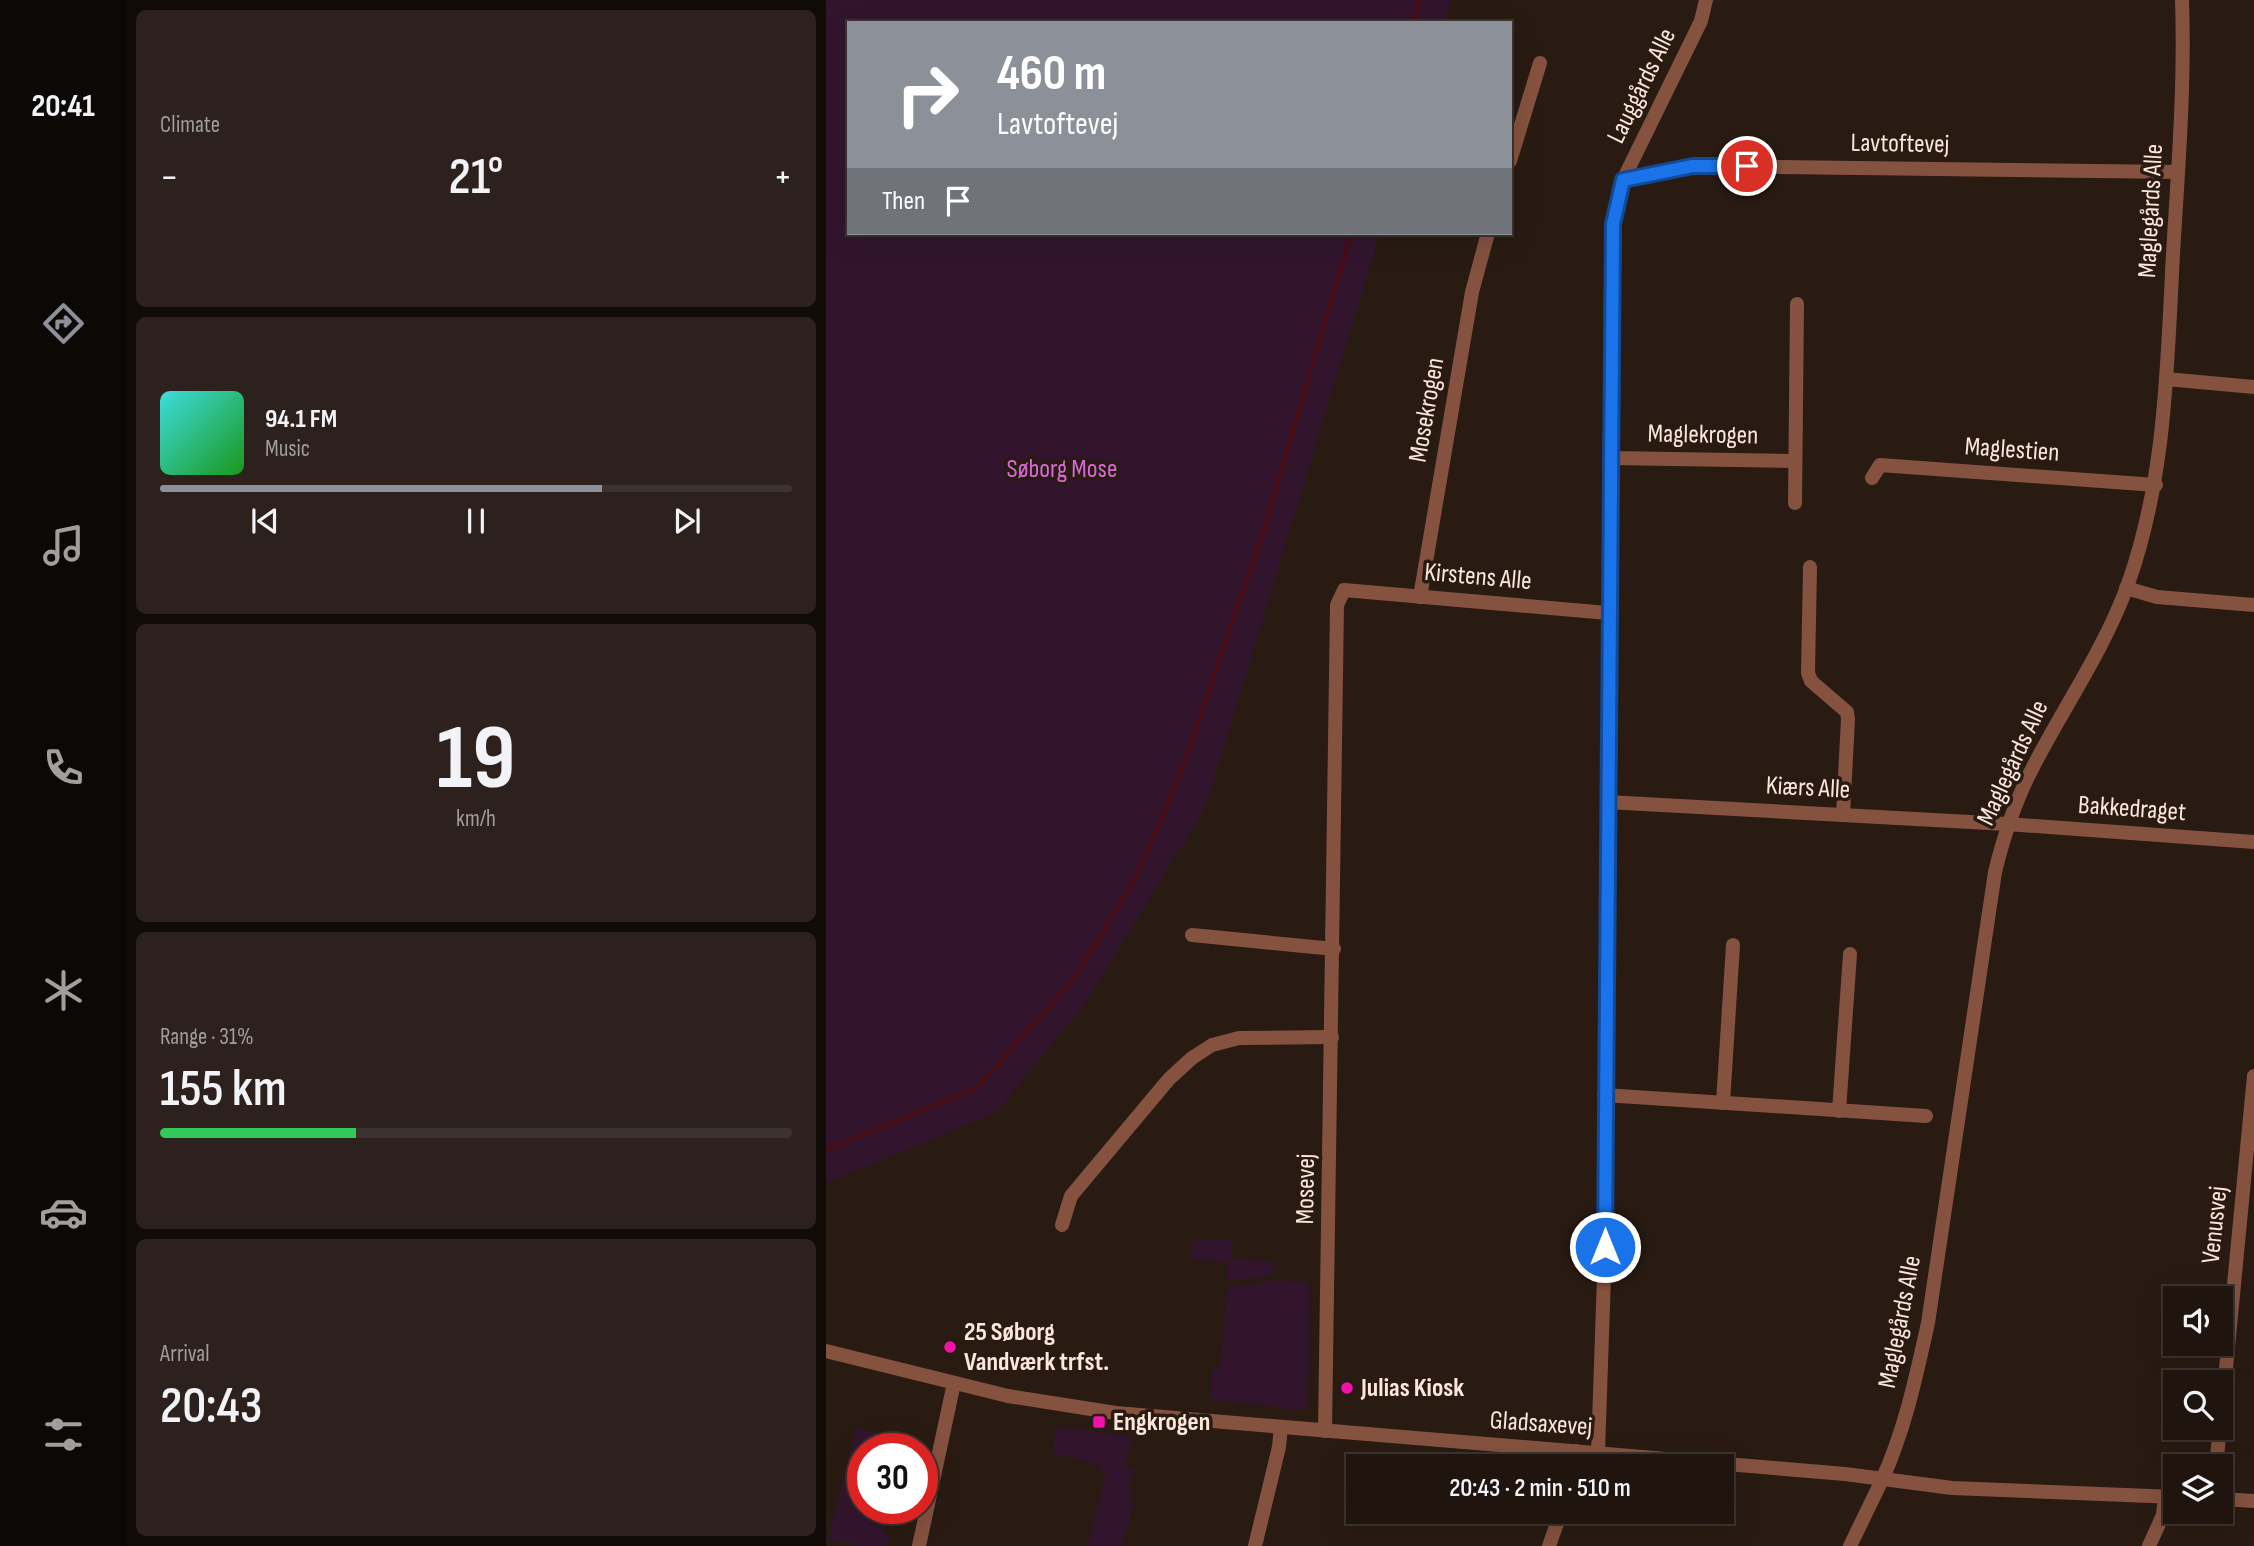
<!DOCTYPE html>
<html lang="en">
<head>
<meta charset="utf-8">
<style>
  :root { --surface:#1f140e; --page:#2c211c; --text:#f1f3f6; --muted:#a19e9e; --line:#3c332e; --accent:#8c9099 }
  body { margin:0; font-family:"Sofia Sans Condensed",sans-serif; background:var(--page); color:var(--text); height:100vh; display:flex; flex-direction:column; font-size:26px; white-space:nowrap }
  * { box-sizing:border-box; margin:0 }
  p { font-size:23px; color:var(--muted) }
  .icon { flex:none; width:38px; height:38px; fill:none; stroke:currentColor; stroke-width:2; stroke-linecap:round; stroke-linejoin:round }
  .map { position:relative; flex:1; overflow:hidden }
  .sheet { display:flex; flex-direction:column; gap:10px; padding:10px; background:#110b08; width:700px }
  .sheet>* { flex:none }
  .top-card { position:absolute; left:21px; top:21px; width:665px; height:214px; border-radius:0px; box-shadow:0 7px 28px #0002,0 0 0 2px var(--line); background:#8c9099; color:#fff; overflow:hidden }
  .controls { position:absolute; left:1337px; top:1286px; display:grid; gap:14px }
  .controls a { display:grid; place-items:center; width:70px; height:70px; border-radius:0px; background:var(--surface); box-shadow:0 7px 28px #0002,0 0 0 2px var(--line); font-size:35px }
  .speed { position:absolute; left:21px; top:1433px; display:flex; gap:14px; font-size:35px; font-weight:700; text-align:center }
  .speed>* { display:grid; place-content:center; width:91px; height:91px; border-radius:50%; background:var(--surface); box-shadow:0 7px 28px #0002,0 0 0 2px var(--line); line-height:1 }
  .speed .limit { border:10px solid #d22; background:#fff; color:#111 }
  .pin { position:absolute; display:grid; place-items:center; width:60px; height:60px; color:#fff; margin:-30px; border:4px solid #fff; border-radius:50%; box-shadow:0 2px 7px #0007 }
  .me { position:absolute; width:77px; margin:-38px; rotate:0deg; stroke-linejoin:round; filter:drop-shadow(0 0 5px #0008) }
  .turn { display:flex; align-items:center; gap:24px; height:147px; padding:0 35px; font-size:32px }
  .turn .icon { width:91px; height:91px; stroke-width:2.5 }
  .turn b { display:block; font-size:49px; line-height:60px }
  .then { display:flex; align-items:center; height:66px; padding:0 35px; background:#0003; gap:14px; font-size:26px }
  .big { font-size:52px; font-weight:600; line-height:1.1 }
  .sheet .widget { flex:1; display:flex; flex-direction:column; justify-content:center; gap:10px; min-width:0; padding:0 24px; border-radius:10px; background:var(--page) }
  .sheet .dial { align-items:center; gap:0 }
  .dial b { font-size:91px; line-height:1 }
  .song { display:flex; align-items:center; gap:21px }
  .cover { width:84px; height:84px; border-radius:10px; background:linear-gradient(135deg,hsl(180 70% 55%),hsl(120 70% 35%)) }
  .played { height:7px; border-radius:4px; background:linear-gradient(90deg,var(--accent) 70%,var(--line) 70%) }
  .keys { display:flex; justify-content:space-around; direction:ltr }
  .heat { display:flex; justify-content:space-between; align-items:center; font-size:38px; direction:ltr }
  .charge { height:10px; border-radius:5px; background:linear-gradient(90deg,#34c759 31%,var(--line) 0) }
  .trip { position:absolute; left:520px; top:1454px; width:388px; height:70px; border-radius:0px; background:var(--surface); box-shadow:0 7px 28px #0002,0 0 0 2px var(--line); font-weight:600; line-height:70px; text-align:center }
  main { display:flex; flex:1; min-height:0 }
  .menu { display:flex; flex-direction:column; width:126px; justify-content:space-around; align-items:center; background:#0c0806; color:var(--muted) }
  .menu .icon { width:49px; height:49px }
  .menu .active { color:var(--accent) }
  .menu b { font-size:32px; color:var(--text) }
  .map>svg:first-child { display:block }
</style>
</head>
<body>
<main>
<nav class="menu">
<b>20:41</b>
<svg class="icon active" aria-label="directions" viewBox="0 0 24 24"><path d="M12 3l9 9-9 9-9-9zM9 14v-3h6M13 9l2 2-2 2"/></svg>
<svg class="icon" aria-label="music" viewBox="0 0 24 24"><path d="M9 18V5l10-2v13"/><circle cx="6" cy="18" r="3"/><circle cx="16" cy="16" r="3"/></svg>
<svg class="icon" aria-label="phone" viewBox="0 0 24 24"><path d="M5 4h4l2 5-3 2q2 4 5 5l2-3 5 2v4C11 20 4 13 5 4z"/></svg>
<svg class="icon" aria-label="climate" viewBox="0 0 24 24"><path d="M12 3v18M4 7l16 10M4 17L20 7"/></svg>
<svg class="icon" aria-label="car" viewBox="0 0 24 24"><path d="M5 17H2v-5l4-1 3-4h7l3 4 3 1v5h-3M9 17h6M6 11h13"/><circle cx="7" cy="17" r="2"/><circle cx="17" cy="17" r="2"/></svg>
<svg class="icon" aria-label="filters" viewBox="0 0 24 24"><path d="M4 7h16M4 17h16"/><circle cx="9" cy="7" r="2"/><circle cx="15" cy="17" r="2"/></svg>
</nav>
<section class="sheet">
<div class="widget"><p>Climate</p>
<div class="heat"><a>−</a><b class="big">21°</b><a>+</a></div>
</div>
<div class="widget">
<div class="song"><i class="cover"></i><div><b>94.1 FM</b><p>Music</p></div></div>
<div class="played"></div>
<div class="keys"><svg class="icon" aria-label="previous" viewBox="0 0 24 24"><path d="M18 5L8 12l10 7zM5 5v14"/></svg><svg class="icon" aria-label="pause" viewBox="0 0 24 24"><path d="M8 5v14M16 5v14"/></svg><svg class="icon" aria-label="next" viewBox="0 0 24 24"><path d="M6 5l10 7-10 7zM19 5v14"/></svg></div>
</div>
<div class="widget dial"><b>19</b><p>km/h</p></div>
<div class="widget"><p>Range · 31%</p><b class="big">155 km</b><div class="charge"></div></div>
<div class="widget"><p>Arrival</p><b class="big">20:43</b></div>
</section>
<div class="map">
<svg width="1428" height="1546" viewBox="0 0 1428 1546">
  <rect width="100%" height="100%" fill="#291b12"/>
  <g fill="#32152d">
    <path d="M0,0H625L618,23H23V233H554L380,806L260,1002L170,1113L0,1183Z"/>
    <path d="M406,1239V1258L448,1262L445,1276L401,1281L402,1262L366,1259L367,1240Z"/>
    <path d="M449,1280L483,1283L482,1406L475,1410L384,1399L387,1368L393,1369L402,1288Z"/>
    <path d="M232,1426L306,1437L299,1467L308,1469L303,1491L307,1492L304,1500L308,1502L297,1546H262L280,1472L273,1469L275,1465L231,1454L227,1446Z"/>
    <path d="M30,1427L100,1446L97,1461L96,1449H37V1508L63,1509L57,1533L66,1536L60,1546H30L2,1540Z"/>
  </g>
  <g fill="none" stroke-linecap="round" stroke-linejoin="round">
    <g stroke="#460d15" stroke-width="4.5">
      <path d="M587,23L593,0"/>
      <path d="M0,1150L151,1088L249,977L308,881L356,770L440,523L525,233"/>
    </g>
    <g stroke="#85523f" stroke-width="14">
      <path d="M684,161L714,63"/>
      <path d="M797,180L867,166L1352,172"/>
      <path d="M1340,379L1428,387"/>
      <path d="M785,458L969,461"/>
      <path d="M1046,478L1054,465L1330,485"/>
      <path d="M969,503L971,304"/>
      <path d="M984,567L982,673L985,681L1021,712L1022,719L1017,815"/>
      <path d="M1300,588L1331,597L1428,605"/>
      <path d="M594,597L646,292L662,233"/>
      <path d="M781,802L1181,824L1428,842"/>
      <path d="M366,935L508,949"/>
      <path d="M778,1095L1100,1116"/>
      <path d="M897,1103L907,945"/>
      <path d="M1013,1111L1024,954"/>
      <path d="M236,1225L245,1196L343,1079L366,1058L386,1045L413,1038L506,1037"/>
      <path d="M1395,1420L1428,1076"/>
      <path d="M499,1431L511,605L518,590L782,613"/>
      <path d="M772,1452L779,1247L787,224L797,180L875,21L880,0"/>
      <path d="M749,1466L750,1451"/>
      <path d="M1390,1466L1394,1428"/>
      <path d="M93,1546L128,1383"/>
      <path d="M429,1546L453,1447L455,1427"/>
      <path d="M723,1546L735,1512"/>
      <path d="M1024,1546L1056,1480"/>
      <path d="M1323,1546L1337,1515L1339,1497"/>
    </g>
    <g stroke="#85523f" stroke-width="14">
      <path d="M0,1351L182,1396L290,1413L1019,1474L1126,1488L1349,1497"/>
      <path d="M1056,1480C1079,1429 1090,1377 1102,1323L1169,872C1178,835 1189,801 1207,767C1238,707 1279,648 1302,584C1340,477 1341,366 1347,254C1352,170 1359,85 1356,0"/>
      <path d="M1395,1499L1428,1501"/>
    </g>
  </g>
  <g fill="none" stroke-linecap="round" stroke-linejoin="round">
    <defs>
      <path id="route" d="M779,1247L787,224L797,180L867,166H921"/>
    </defs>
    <use href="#route" stroke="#114b97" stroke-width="18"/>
    <use href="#route" stroke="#1a73e8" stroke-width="12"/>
  </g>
  <g fill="#f411aa" stroke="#291b12" stroke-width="2.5">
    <circle cx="124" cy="1347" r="7"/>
    <circle cx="521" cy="1388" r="7"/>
    <rect x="266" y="1415" width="14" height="14" rx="3.5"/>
  </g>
  <g text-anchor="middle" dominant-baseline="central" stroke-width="7" stroke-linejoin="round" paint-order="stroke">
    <g font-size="26" fill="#fde7db" stroke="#291b12">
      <text transform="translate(816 86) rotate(-64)">Lauggårds Alle</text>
      <text transform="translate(1074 144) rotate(1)">Lavtoftevej</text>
      <text transform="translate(1325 211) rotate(-87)">Maglegårds Alle</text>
      <text transform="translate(601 410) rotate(-80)">Mosekrogen</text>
      <text transform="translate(877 435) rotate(1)">Maglekrogen</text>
      <text transform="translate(1186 450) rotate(4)">Maglestien</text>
      <text transform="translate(652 577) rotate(5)">Kirstens Alle</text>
      <text transform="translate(1187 763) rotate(-65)">Maglegårds Alle</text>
      <text transform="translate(982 788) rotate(3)">Kiærs Alle</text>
      <text transform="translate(1306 809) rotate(4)">Bakkedraget</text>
      <text transform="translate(480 1189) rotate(-89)">Mosevej</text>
      <text transform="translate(1389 1225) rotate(-84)">Venusvej</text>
      <text transform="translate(1074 1322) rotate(-79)">Maglegårds Alle</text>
      <text transform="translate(715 1424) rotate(4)">Gladsaxevej</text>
    </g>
    <g font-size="26" fill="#d869db" stroke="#291b12">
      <text x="236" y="469">Søborg Mose</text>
    </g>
    <g font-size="26" font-weight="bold" fill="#fde7db" stroke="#291b12" text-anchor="start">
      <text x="138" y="1332">25 Søborg<tspan x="138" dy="30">Vandværk trfst.</tspan></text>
      <text x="535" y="1388">Julias Kiosk</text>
      <text x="287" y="1422">Engkrogen</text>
    </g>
  </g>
</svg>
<div class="controls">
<a><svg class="icon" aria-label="sound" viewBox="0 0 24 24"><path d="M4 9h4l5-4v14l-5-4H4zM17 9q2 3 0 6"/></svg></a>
<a><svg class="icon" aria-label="search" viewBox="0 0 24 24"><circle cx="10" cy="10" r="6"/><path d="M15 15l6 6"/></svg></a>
<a><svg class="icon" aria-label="layers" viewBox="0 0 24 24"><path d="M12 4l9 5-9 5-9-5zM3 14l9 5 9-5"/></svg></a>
</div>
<div class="speed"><div class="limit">30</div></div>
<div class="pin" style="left:921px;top:166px;background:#d93025"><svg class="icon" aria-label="arrive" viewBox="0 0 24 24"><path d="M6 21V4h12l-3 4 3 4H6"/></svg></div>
<svg class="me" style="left:779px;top:1247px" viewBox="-20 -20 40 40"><circle r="17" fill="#1a73e8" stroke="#fff" stroke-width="3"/><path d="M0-11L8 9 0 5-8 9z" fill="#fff"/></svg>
<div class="trip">20:43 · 2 min · 510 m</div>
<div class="top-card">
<div class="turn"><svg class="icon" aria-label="right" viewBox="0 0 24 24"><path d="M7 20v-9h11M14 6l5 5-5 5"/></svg><div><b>460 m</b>Lavtoftevej</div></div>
<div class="then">Then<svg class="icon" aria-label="arrive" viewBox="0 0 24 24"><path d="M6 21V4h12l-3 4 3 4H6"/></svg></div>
</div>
</div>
</main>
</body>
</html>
